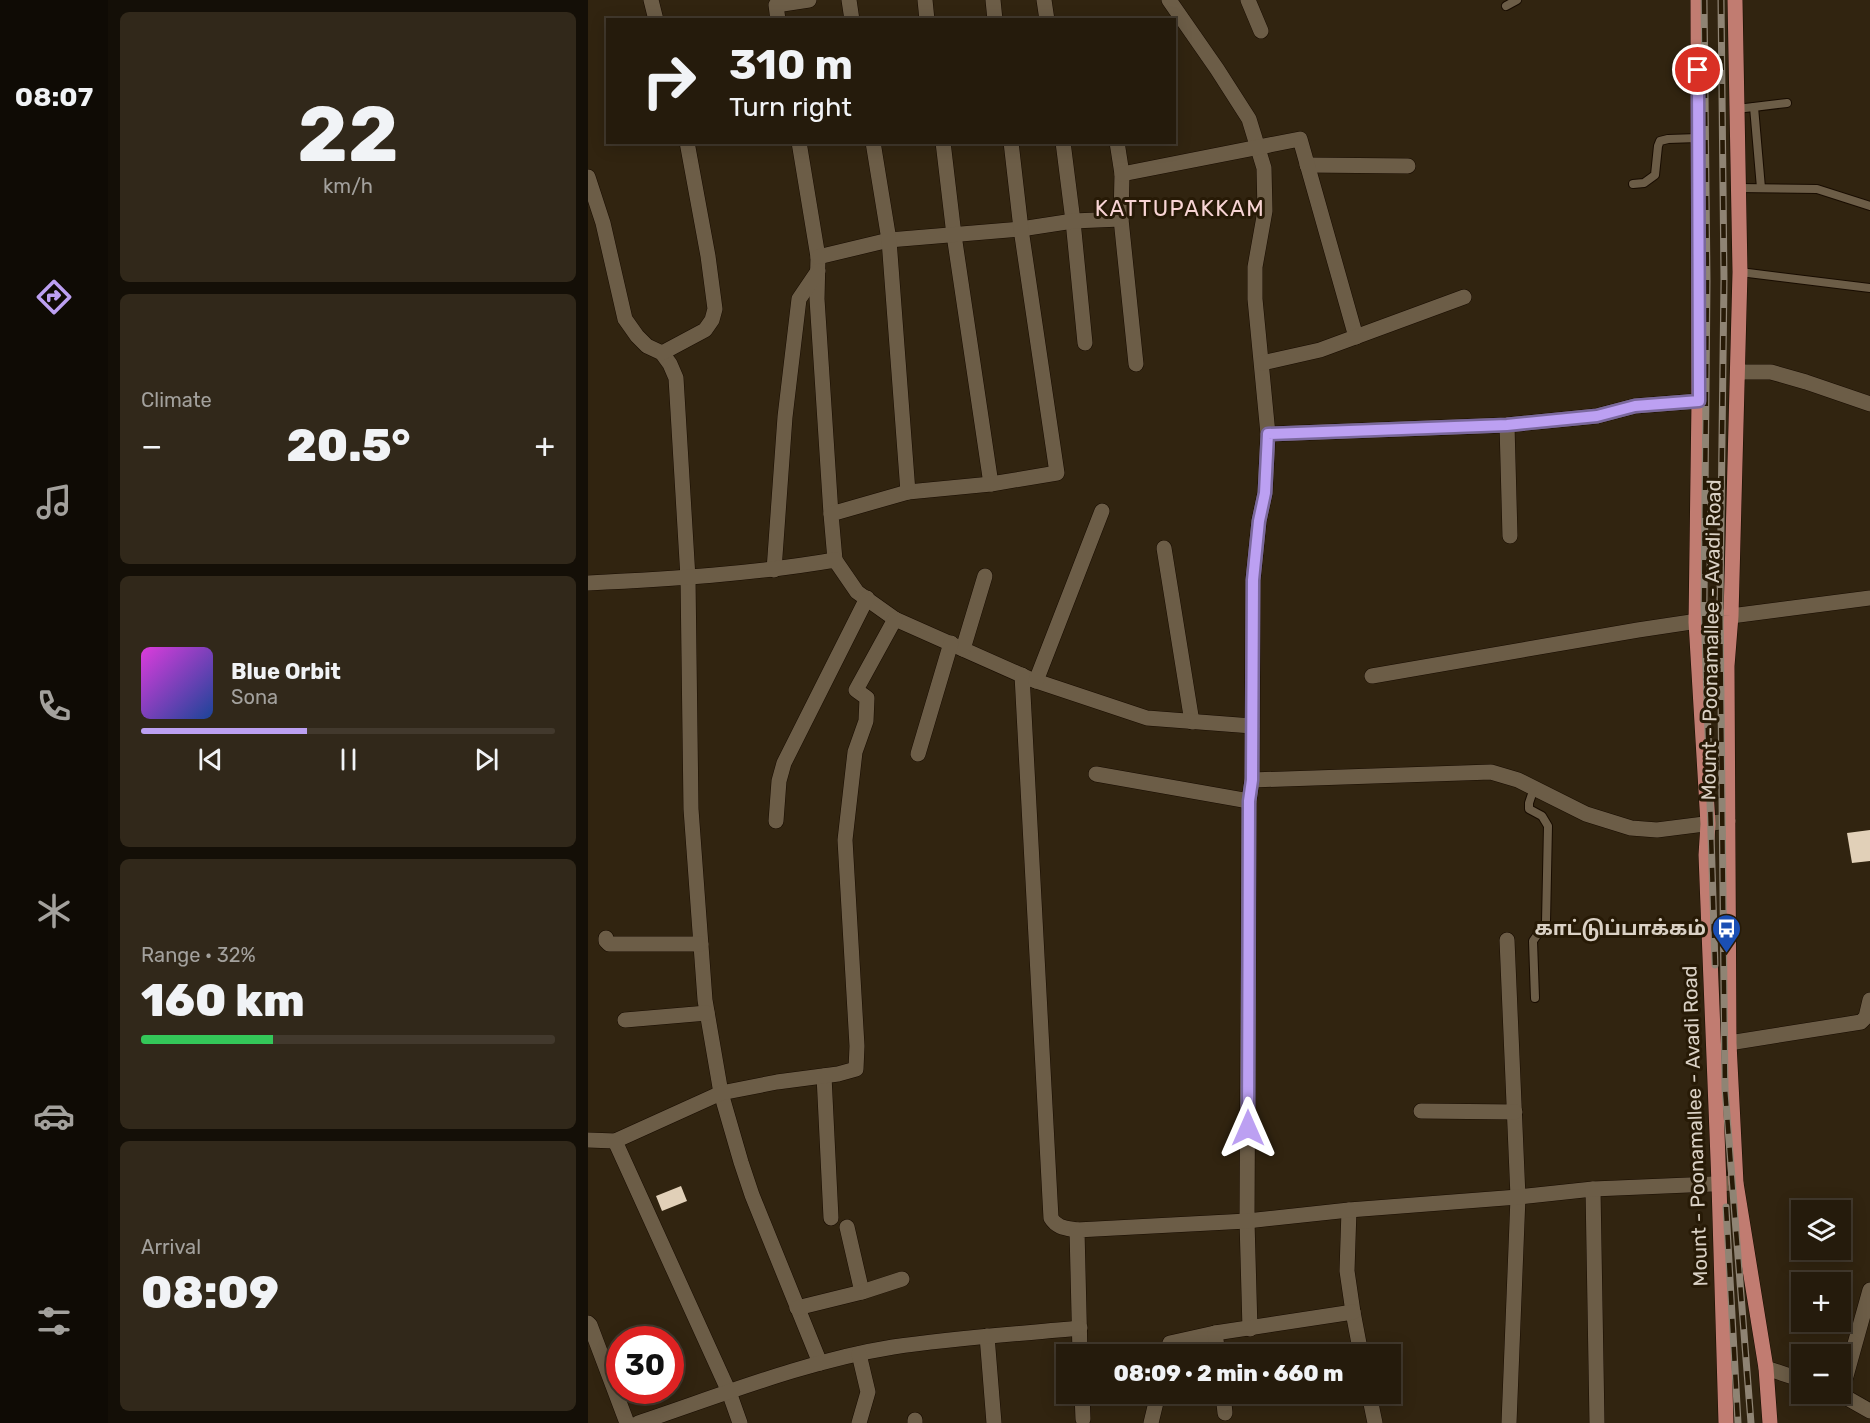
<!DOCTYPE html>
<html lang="en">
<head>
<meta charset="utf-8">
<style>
  :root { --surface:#251b0c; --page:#31281a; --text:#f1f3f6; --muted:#a3a19d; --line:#42392d; --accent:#bca0f2 }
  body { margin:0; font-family:Rubik,"Noto Sans Tamil",sans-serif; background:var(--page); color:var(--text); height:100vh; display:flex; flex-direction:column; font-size:22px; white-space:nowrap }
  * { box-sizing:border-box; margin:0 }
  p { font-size:20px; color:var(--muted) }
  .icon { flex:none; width:33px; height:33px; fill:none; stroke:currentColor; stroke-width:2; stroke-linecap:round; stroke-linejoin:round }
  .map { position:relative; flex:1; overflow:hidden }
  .sheet { display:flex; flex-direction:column; gap:12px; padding:12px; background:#140f07; width:480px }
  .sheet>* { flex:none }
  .hud { position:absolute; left:18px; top:18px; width:570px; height:126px; border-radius:0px; box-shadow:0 3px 15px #0003,0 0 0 2px var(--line); background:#251b0c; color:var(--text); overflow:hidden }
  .fabs { position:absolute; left:1203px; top:1200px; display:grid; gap:12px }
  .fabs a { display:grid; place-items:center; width:60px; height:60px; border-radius:0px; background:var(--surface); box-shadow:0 3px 15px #0003,0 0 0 2px var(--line); font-size:30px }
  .speed { position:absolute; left:18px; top:1326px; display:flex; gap:12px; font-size:30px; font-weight:700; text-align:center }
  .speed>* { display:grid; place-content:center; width:78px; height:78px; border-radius:50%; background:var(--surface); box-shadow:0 3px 15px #0003,0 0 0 2px var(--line); line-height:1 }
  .speed .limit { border:9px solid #d22; background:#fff; color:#111 }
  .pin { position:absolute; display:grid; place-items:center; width:51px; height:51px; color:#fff; margin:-26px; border:3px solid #fff; border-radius:50%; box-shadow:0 2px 6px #0007 }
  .me { position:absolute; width:66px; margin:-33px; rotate:0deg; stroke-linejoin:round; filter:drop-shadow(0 0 4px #0008) }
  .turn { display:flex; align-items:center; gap:21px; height:126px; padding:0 24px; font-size:27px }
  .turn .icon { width:78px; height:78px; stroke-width:2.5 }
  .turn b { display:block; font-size:42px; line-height:51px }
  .big { font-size:45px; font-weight:800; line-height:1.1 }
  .sheet .card { flex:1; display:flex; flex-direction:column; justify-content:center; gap:9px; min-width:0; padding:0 21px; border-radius:9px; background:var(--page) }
  .sheet .dial { align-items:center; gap:0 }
  .dial b { font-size:78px; line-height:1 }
  .song { display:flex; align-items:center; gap:18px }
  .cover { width:72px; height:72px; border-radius:9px; background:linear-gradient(135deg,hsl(300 70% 55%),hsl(220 70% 35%)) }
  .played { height:6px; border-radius:3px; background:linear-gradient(90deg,var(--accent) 40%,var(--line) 40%) }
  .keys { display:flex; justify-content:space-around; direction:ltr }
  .heat { display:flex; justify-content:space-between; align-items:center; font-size:33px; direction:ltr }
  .charge { height:9px; border-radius:4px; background:linear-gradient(90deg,#34c759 32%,var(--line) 0) }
  .trip { position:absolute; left:468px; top:1344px; width:345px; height:60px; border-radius:0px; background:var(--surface); box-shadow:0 3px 15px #0003,0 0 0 2px var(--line); font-weight:800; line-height:60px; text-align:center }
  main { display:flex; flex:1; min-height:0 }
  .dock { display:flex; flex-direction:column; width:108px; justify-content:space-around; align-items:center; background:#0f0b05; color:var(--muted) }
  .dock .icon { width:42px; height:42px }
  .dock .selected { color:var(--accent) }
  .dock b { font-size:27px; color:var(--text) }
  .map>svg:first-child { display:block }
</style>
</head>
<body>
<main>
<nav class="dock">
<b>08:07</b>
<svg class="icon selected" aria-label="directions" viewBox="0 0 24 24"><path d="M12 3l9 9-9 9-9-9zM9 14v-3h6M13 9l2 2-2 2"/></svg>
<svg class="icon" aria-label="music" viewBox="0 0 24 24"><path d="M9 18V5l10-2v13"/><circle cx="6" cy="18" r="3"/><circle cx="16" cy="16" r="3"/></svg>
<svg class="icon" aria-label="phone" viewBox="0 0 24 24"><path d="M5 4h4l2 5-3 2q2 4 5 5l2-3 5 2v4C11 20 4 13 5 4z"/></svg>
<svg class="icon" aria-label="climate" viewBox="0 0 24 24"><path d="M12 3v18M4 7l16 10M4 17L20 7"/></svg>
<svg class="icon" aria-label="car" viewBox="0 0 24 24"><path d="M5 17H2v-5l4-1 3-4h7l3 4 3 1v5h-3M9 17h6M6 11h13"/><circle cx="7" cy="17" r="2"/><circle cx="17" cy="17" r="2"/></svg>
<svg class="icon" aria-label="filters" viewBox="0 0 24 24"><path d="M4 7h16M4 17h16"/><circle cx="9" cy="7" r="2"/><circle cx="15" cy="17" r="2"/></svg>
</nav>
<section class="sheet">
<div class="card dial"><b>22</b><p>km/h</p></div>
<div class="card"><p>Climate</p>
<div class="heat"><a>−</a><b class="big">20.5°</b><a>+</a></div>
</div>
<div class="card">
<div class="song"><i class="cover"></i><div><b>Blue Orbit</b><p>Sona</p></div></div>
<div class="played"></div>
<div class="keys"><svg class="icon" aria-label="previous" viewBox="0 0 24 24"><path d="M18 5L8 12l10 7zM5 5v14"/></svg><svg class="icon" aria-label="pause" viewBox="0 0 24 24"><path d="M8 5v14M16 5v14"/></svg><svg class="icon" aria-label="next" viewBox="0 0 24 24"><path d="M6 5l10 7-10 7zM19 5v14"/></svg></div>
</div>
<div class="card"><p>Range · 32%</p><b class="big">160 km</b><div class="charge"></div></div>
<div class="card"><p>Arrival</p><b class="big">08:09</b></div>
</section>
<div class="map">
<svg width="1282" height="1423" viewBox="0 0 1282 1423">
  <rect width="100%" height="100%" fill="#312410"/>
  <g fill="#e1d0b8">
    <path d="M1282,830V861L1264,863L1259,833Z"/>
    <path d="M93,1186L99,1201L74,1211L68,1196Z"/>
  </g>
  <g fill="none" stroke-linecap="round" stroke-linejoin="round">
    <defs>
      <g id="lane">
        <path d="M918,6L929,0"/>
        <path d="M1166,107L1173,188"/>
        <path d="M1149,109L1199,103"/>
        <path d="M1045,184L1056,183L1067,175L1070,146L1072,141L1080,139L1110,138"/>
        <path d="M1150,188L1229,189L1282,206"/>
        <path d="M1152,272L1282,288"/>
        <path d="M946,788L941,803V809L954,816L960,826L958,922L945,941L947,998"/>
      </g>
      <g id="street">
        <path d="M63,0L68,20"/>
        <path d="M261,0L264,20"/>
        <path d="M337,0L339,20"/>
        <path d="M405,0L407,20"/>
        <path d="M456,0L459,20"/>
        <path d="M581,0L629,69L661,119L676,168L677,211L667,267V299L680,434L677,493L671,521L665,580L664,780L661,801L659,1221L662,1329"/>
        <path d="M660,0L673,31"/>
        <path d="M190,20L188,5L221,0"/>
        <path d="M211,142L230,257L229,299L243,514"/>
        <path d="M355,142L366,235L403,484"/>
        <path d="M475,142L485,221L497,343"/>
        <path d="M529,142L534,174L533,219L548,364"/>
        <path d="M719,165L820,166"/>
        <path d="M534,174L712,139L768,337"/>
        <path d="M0,177L15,223L37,319L49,336L59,346L74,353L82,364L88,378L100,578L103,809L117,1000L133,1093L153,1162L164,1195L232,1363"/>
        <path d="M230,257L301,240L433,229L485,221L533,219"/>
        <path d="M74,353L117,330L124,320L127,309L120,256L99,142"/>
        <path d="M674,363L732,350L876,297"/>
        <path d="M1150,372H1183L1218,382L1282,404"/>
        <path d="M919,425L922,536"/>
        <path d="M680,434L919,425L1009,416L1047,406L1111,401"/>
        <path d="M320,492L403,484L469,473L433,229L423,142"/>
        <path d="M576,548L604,722"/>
        <path d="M247,560L243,514L320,492L301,240L285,142"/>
        <path d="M186,570L197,417L211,299L230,271"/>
        <path d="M0,583C83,579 165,574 247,560L269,592L307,619L442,679L559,718L664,726"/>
        <path d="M375,649L397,576"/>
        <path d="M434,675L463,1218C469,1228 478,1228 489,1230"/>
        <path d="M784,676L1050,630L1143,616L1282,598"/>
        <path d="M448,681L514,511"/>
        <path d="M330,754L363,643"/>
        <path d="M508,774L661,801"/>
        <path d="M664,780L903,772L930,780L998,814L1043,828L1069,830L1140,821"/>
        <path d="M188,821L191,781L196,763L279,598"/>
        <path d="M18,938V941L21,944H113"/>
        <path d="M919,940L930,1197L921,1423"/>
        <path d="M37,1020L119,1013"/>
        <path d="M1141,1043L1273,1022L1278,1017L1282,1000"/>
        <path d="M236,1076L243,1218"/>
        <path d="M833,1111L927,1112"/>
        <path d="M0,1140L27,1141L133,1093L189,1082L250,1074L268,1069L269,1046L257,840L267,752L278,721L279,698L268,690L307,619"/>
        <path d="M27,1141L141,1392L152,1423"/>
        <path d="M1005,1189L1009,1423"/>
        <path d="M761,1210L759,1271L765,1312L773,1354"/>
        <path d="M259,1227L274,1292"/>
        <path d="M209,1308L274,1292L314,1279"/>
        <path d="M0,1323L2,1325L39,1423"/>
        <path d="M399,1336L406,1423"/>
        <path d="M492,1354L489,1230L659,1221L761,1210L930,1197L1005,1189L1148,1183"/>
        <path d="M579,1354L582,1343L627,1333"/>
        <path d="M630,1354L627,1333L765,1312"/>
        <path d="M1178,1368L1214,1380"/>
        <path d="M494,1394L495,1419"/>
        <path d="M635,1394L637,1413"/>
        <path d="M781,1394L787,1423"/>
        <path d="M1252,1394L1282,1411"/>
        <path d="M1253,1394L1282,1290"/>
        <path d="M327,1420V1423"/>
        <path d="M50,1423C134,1395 218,1361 305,1347C367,1338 429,1334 492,1328"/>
        <path d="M271,1423L280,1392L271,1354"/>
        <path d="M563,1423L570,1394"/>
      </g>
      <g id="primary">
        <path d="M1110,0L1111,401L1108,622L1120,824L1118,855L1131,1184L1138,1423"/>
        <path d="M1147,0L1152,272L1143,616L1139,666L1141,1043L1148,1183L1178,1368L1182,1423"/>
      </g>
    </defs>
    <use href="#lane" stroke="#180c00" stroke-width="10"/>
    <use href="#street" stroke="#180c00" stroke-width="16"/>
    <use href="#primary" stroke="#180c00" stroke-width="16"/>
    <use href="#lane" stroke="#6c5d47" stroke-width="8"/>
    <use href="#street" stroke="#6c5d47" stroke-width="15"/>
    <use href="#primary" stroke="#c17c71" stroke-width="15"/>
    <defs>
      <g id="rail">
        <path d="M1116,0L1119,281L1116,604L1127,965"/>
        <path d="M1133,0L1136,280L1132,601L1137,1089L1163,1423"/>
        <path d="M1138,1207L1150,1423"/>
      </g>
    </defs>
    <use href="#rail" stroke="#8f8474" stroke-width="7"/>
    <use href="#rail" stroke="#271a06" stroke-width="4.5" stroke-dasharray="14" stroke-linecap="butt"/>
  </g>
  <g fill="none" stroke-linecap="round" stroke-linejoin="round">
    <defs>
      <path id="route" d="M660,1128L661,801L664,780L665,580L671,521L677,493L680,434L919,425L1009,416L1047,406L1111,401L1110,70"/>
    </defs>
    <use href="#route" stroke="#7a689d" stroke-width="15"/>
    <use href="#route" stroke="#bca0f2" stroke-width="10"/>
  </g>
  <defs>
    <symbol id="bus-pin" viewBox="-11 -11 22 30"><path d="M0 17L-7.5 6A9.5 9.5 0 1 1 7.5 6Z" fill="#1a4fb4" stroke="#271a06"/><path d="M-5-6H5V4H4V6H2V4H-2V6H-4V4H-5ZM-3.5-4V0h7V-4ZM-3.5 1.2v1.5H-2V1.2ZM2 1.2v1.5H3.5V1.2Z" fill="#fff"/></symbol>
  </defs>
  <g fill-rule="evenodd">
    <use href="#bus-pin" x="1122" y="912" width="33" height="45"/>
  </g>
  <g text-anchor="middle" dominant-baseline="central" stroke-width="6" stroke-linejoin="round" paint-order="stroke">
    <g font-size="20" fill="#dad1c5" stroke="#271a06">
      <text transform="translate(1123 640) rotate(-89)">Mount - Poonamallee - Avadi Road</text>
      <text transform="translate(1107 1126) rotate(-92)">Mount - Poonamallee - Avadi Road</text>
    </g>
    <g font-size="20" font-weight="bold" fill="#dad1c5" stroke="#271a06" text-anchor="end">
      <text x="1118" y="928">காட்டுப்பாக்கம்</text>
    </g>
    <g font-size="22" letter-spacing="1.5" fill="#f8d4d4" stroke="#271a06">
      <text x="592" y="208">KATTUPAKKAM</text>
    </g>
  </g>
</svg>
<div class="fabs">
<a><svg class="icon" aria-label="layers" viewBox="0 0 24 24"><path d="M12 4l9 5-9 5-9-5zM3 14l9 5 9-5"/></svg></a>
<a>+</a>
<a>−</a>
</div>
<div class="speed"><div class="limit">30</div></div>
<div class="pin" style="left:1110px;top:70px;background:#d93025"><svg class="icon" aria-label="arrive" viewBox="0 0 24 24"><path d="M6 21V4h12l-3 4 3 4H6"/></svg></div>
<svg class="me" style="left:660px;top:1128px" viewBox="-20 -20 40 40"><path d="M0-17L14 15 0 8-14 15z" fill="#bca0f2" stroke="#fff" stroke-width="4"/></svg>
<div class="trip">08:09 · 2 min · 660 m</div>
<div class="hud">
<div class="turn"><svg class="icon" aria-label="right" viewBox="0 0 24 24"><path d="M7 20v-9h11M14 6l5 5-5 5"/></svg><div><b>310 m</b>Turn right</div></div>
</div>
</div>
</main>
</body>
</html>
